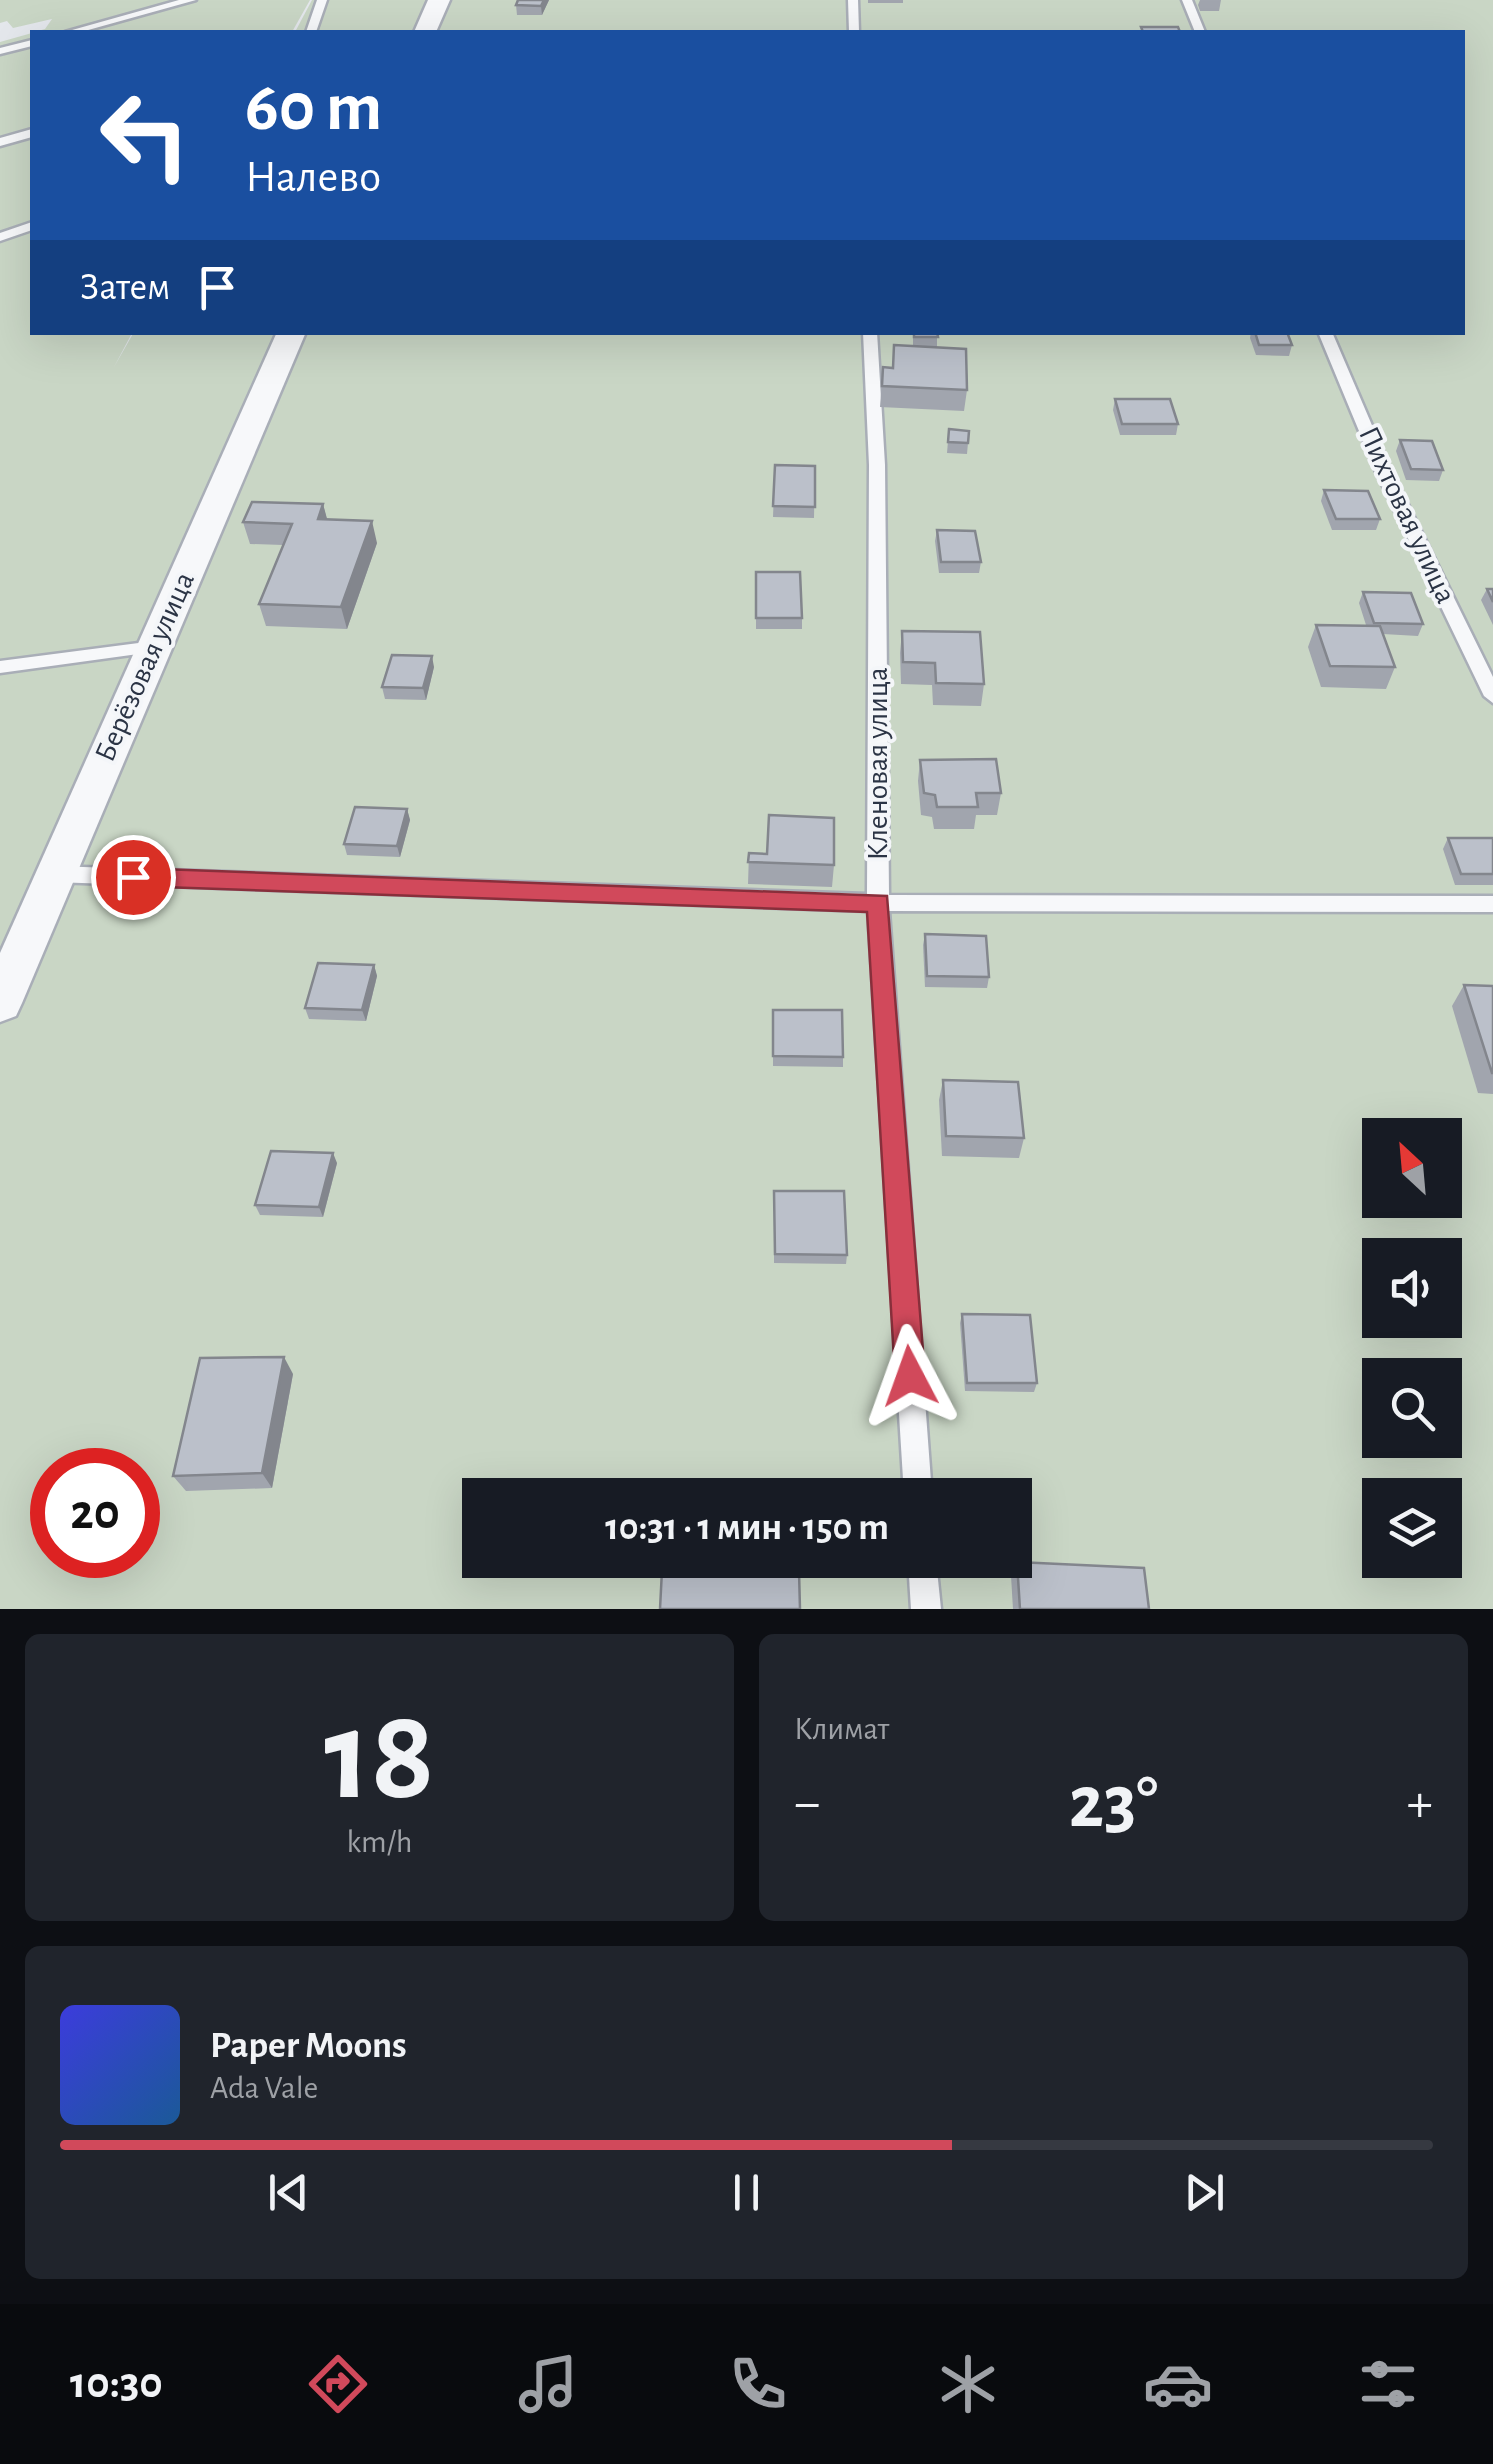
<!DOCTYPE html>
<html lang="ru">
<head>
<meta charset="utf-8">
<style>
  :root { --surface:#171b24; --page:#20242c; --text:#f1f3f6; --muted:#9ea1a6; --line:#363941; --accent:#d1495b }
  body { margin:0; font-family:"Alegreya Sans",sans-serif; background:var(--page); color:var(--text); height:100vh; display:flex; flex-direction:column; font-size:38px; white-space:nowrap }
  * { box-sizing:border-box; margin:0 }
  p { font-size:32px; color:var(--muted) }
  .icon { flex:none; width:55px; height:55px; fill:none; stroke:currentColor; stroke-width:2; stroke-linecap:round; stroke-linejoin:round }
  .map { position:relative; height:1609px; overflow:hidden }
  .panel { display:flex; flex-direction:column; gap:25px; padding:25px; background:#0d0f14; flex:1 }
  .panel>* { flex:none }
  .hud { position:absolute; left:30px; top:30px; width:1435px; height:305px; border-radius:0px; box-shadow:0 10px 40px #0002; background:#1a4fa0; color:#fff; overflow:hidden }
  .needle { width:65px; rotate:334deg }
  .tools { position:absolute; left:1362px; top:1118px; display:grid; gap:20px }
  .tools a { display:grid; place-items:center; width:100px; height:100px; border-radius:0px; background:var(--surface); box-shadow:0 10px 40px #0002; font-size:50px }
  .speed { position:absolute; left:30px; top:1448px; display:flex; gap:20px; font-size:50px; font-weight:700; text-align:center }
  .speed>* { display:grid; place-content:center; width:130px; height:130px; border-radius:50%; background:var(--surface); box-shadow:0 10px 40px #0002; line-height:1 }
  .speed .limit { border:15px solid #d22; background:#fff; color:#111 }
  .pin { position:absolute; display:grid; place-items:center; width:85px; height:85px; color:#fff; margin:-42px; border:5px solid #fff; border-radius:50%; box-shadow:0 2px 10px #0007 }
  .me { position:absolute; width:110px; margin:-55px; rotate:356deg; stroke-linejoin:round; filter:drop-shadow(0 0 8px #0008) }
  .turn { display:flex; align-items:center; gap:35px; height:210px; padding:0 50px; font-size:45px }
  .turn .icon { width:130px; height:130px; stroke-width:2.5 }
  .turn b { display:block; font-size:70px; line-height:85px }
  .then { display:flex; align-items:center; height:95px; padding:0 50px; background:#0003; gap:20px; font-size:38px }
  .big { font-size:75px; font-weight:700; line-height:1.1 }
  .panel .tile { flex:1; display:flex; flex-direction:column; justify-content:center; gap:15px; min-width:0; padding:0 35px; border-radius:15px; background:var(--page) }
  .panel .dial { align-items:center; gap:0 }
  .dial b { font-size:130px; line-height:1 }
  .song { display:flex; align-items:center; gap:30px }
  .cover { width:120px; height:120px; border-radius:15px; background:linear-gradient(135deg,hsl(240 70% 55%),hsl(210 70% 35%)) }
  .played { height:10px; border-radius:5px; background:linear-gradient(90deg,var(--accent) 65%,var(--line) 65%) }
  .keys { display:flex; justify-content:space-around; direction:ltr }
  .heat { display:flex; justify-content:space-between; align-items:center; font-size:55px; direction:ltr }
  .panel .tiles { flex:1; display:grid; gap:25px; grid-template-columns:1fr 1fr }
  .tile:last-child { grid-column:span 2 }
  .trip { position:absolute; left:462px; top:1478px; width:570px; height:100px; border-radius:0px; background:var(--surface); box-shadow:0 10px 40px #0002; font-weight:700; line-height:100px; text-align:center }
  .tabs { display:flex; height:160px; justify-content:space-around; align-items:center; background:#090b0e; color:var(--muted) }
  .tabs .icon { width:70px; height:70px }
  .tabs .current { color:var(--accent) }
  .tabs b { font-size:45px; color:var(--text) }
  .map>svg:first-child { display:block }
</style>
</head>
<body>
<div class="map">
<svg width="1493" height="1609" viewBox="0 0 1493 1609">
  <rect width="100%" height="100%" fill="#e4e7ec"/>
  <g fill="#c9d6c5" fill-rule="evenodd">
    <path d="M0,0H310L292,32H34L45,29L52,19L13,28L7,21L0,23Z"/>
    <path d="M312,0H1493V1609H0V42L32,33V332L132,333L114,367L134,332H1462V32H295ZM1380,1135H1445V1200H1380ZM1380,1255H1445V1320H1380ZM1380,1375H1445V1440H1380ZM52,1470H138V1555H52ZM480,1495H1015V1560H480ZM1380,1495H1445V1560H1380Z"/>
  </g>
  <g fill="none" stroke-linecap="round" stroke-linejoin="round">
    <defs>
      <g id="lane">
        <path d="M179,0H196L81,32H65Z"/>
        <path d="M317,0H327L316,32H306Z"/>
        <path d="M848,0H858L859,32H849Z"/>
        <path d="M1182,0H1192L1205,32H1195Z"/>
        <path d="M32,40V46L0,54V48Z"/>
        <path d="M32,129V137L0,146V138Z"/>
        <path d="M32,222V230L0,241V233Z"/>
        <path d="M863,332H877L885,465L889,895L1493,896V912L889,911L932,1495H904L868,911L54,882L47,880L44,874L47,868L54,866L867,894L869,465Z"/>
        <path d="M1318,332H1332L1392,472L1493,677V703L1484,696L1376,472Z"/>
        <path d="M154,641L160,643L163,647L160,651L0,673V661Z"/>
        <path d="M908,1560H936L941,1609H911Z"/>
      </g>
      <g id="street">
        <path d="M428,0H450L436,32H414Z"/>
        <path d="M277,332H306L22,1003L16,1016L0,1022V953Z"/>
      </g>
    </defs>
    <use href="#lane" stroke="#a9aeb7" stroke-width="5"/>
    <use href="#street" stroke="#a9aeb7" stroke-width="5"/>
    <use href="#lane" fill="#f7f8fa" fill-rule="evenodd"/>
    <use href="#street" fill="#f7f8fa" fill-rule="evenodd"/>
  </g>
  <g fill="#a1a5ae">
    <path d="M518,0H549L542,15H517L516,5Z"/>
    <rect x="868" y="0" width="35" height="3"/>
    <path d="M1200,0H1221L1219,11H1200L1198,5Z"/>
    <path d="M913,332H937V347L967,390L964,411L880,407L883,367L892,368L913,346Z"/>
    <path d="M1251,332H1287L1292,345L1289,356L1256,355L1250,338Z"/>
    <path d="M1115,399L1178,424L1176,435H1120L1113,410Z"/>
    <path d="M949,429L969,431L967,454L947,453Z"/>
    <path d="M1400,440L1443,470L1439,481L1406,480L1396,451Z"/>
    <path d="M775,465L815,466L814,518L773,517Z"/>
    <path d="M1324,490L1380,519L1376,530H1332L1321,501Z"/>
    <path d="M323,504L327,520L377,543L347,629L266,626L259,604L283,545L250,544L243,522Z"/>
    <path d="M937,530L981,562L979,573H939L935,541Z"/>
    <path d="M756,572L802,618V629H756Z"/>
    <path d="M1487,589H1493V625L1481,600Z"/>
    <path d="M1363,592L1423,624L1418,636L1383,634L1395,667L1386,689L1321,687L1308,647L1316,625H1366L1359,603Z"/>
    <path d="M902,631L984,684L981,706L933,705L932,685L901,684L900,653Z"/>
    <path d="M434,667L426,700L385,699L382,687Z"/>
    <path d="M920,760L1001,793L997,815H976L974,829H934L932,817L921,815L918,781Z"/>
    <path d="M407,809L410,820L400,857L347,855L344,844Z"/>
    <path d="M1448,838H1493V885H1455L1443,849Z"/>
    <path d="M749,853L834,865L832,887L748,884Z"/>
    <path d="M925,934L989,977L987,988L925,987L923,945Z"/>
    <path d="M374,965L377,976L366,1021L309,1019L305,1008Z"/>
    <path d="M1464,985L1493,986V1094L1478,1093L1452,1006Z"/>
    <path d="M773,1010L843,1057V1067L773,1066Z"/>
    <path d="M943,1080L1024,1138L1019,1158L942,1156L939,1100Z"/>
    <path d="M337,1163L323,1217L260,1215L255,1205Z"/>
    <path d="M774,1191L847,1255L846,1264L774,1263Z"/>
    <path d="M962,1314L1037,1383L1034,1392L965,1391L960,1323Z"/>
    <path d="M293,1374L272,1488L186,1491L173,1476Z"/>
    <path d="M1017,1562L1149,1609H1013L1011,1576Z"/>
  </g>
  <g fill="#83868d">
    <path d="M544,0H549L542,15L541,6Z"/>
    <path d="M323,504L329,526L318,519Z"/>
    <path d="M372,521L377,543L347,629L341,607Z"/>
    <path d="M432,656L434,667L426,700L423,688Z"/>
    <path d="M407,809L410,820L400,857L397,846Z"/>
    <path d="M374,965L377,976L366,1021L362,1010Z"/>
    <path d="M333,1153L337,1163L323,1217L319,1207Z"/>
    <path d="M284,1357L293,1374L272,1488L262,1473Z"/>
  </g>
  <g fill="#bbc0ca" stroke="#83868d" stroke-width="2.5">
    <path d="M518,0H544L541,6L516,5Z"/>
    <path d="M1141,27H1178L1180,32H1143Z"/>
    <path d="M914,332H937L938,337H914Z"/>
    <path d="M1255,332H1287L1292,345H1259Z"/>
    <path d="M894,345L966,349L967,390L882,386L883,367L893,368Z"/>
    <path d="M1115,399H1170L1178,424H1122Z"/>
    <path d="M949,429L969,431L968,443L948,442Z"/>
    <path d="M1400,440L1432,441L1443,470L1411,469Z"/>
    <path d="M775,465L815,466V507L773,506Z"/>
    <path d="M1324,490L1368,491L1380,519H1336Z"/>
    <path d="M252,502L323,504L318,519L372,521L341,607L259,604L292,524L243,522Z"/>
    <path d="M937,530L975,531L981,562H941Z"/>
    <path d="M756,572H800L802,618H756Z"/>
    <path d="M1487,589H1493V602Z"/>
    <path d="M1363,592L1411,593L1423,624L1374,623Z"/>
    <path d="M1316,625L1380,626L1395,667L1330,666Z"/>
    <path d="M902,631L980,632L984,684L936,683L935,663L903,662Z"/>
    <path d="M392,655L432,656L423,688L382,687Z"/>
    <path d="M996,759L1001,793H976L978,807H937L935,795L924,793L920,760Z"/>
    <path d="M355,807L407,809L397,846L344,844Z"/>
    <path d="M769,815L834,818V865L748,862L749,853L767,854Z"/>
    <path d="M1448,838H1493V874H1461Z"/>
    <path d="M925,934L986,936L989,977L927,976Z"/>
    <path d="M318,963L374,965L362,1010L305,1008Z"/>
    <path d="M1464,985L1493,986V1073H1492Z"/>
    <path d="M773,1010H842L843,1057L773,1056Z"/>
    <path d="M943,1080L1018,1082L1024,1138L946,1136Z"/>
    <path d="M271,1151L333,1153L319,1207L255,1205Z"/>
    <path d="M774,1191H844L847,1255L775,1254Z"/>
    <path d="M962,1314L1030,1315L1037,1383H967Z"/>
    <path d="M284,1357L262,1473L173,1476L200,1358Z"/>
    <path d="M1017,1562L1144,1568L1149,1609H1020Z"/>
    <path d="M662,1570L799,1571L800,1609H660Z"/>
  </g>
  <path fill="#d1495b" stroke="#882f3b" stroke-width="2.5" d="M133,868L887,896L925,1376L921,1387L910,1392L899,1387L895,1376L867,912L133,886L124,883L121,877L124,870Z"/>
  <g text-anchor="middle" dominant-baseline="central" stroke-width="8" stroke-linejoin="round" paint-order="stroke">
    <g font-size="30" fill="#2b3445" stroke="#f4f6f9">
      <text transform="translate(1407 515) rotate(65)">Пихтовая улица</text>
      <text transform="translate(145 667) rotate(-66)">Берёзовая улица</text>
      <text transform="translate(878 764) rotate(-90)">Кленовая улица</text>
    </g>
  </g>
</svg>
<div class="tools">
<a><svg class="needle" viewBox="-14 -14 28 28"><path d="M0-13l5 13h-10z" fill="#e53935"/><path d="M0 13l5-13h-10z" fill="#9ea1a6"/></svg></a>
<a><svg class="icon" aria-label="sound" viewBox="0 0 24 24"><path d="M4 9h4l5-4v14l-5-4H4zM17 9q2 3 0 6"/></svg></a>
<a><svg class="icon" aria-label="search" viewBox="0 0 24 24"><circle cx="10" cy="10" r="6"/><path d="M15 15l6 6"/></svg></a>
<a><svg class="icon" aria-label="layers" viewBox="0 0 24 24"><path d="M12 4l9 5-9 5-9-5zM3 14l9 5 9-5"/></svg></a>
</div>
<div class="speed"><div class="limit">20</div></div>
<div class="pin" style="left:133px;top:877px;background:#d93025"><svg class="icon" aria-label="arrive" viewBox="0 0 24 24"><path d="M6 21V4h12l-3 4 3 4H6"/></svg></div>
<svg class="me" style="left:910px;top:1376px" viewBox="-20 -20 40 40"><path d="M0-17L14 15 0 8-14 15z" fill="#d1495b" stroke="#fff" stroke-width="4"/></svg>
<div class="trip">10:31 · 1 мин · 150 m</div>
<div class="hud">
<div class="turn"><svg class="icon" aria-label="left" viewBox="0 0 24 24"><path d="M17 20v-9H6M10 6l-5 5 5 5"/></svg><div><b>60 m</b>Налево</div></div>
<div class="then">Затем<svg class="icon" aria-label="arrive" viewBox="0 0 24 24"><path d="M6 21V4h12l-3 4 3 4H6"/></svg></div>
</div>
</div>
<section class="panel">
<div class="tiles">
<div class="tile dial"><b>18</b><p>km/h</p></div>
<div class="tile"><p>Климат</p>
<div class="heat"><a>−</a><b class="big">23°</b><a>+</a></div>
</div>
<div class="tile">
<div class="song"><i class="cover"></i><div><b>Paper Moons</b><p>Ada Vale</p></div></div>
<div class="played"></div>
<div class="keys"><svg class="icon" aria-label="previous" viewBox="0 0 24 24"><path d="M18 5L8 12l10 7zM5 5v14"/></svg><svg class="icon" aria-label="pause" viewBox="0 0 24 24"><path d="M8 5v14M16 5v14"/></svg><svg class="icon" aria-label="next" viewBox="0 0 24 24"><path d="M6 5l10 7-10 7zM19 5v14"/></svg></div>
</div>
</div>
</section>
<nav class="tabs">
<b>10:30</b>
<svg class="icon current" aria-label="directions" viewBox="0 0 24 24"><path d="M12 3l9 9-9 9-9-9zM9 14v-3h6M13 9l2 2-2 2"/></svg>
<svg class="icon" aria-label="music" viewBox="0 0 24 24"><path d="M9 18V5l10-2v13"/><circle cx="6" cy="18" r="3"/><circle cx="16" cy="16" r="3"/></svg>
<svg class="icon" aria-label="phone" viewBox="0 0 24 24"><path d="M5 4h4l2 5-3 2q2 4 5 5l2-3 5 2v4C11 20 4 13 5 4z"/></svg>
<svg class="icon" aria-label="climate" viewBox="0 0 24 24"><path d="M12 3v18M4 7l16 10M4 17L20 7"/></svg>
<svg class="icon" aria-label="car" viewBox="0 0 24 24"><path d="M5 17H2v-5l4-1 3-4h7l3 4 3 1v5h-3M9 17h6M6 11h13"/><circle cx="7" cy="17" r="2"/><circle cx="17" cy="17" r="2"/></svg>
<svg class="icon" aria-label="filters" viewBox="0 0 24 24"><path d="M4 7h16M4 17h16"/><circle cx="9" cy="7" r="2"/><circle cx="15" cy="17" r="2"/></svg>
</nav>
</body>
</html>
